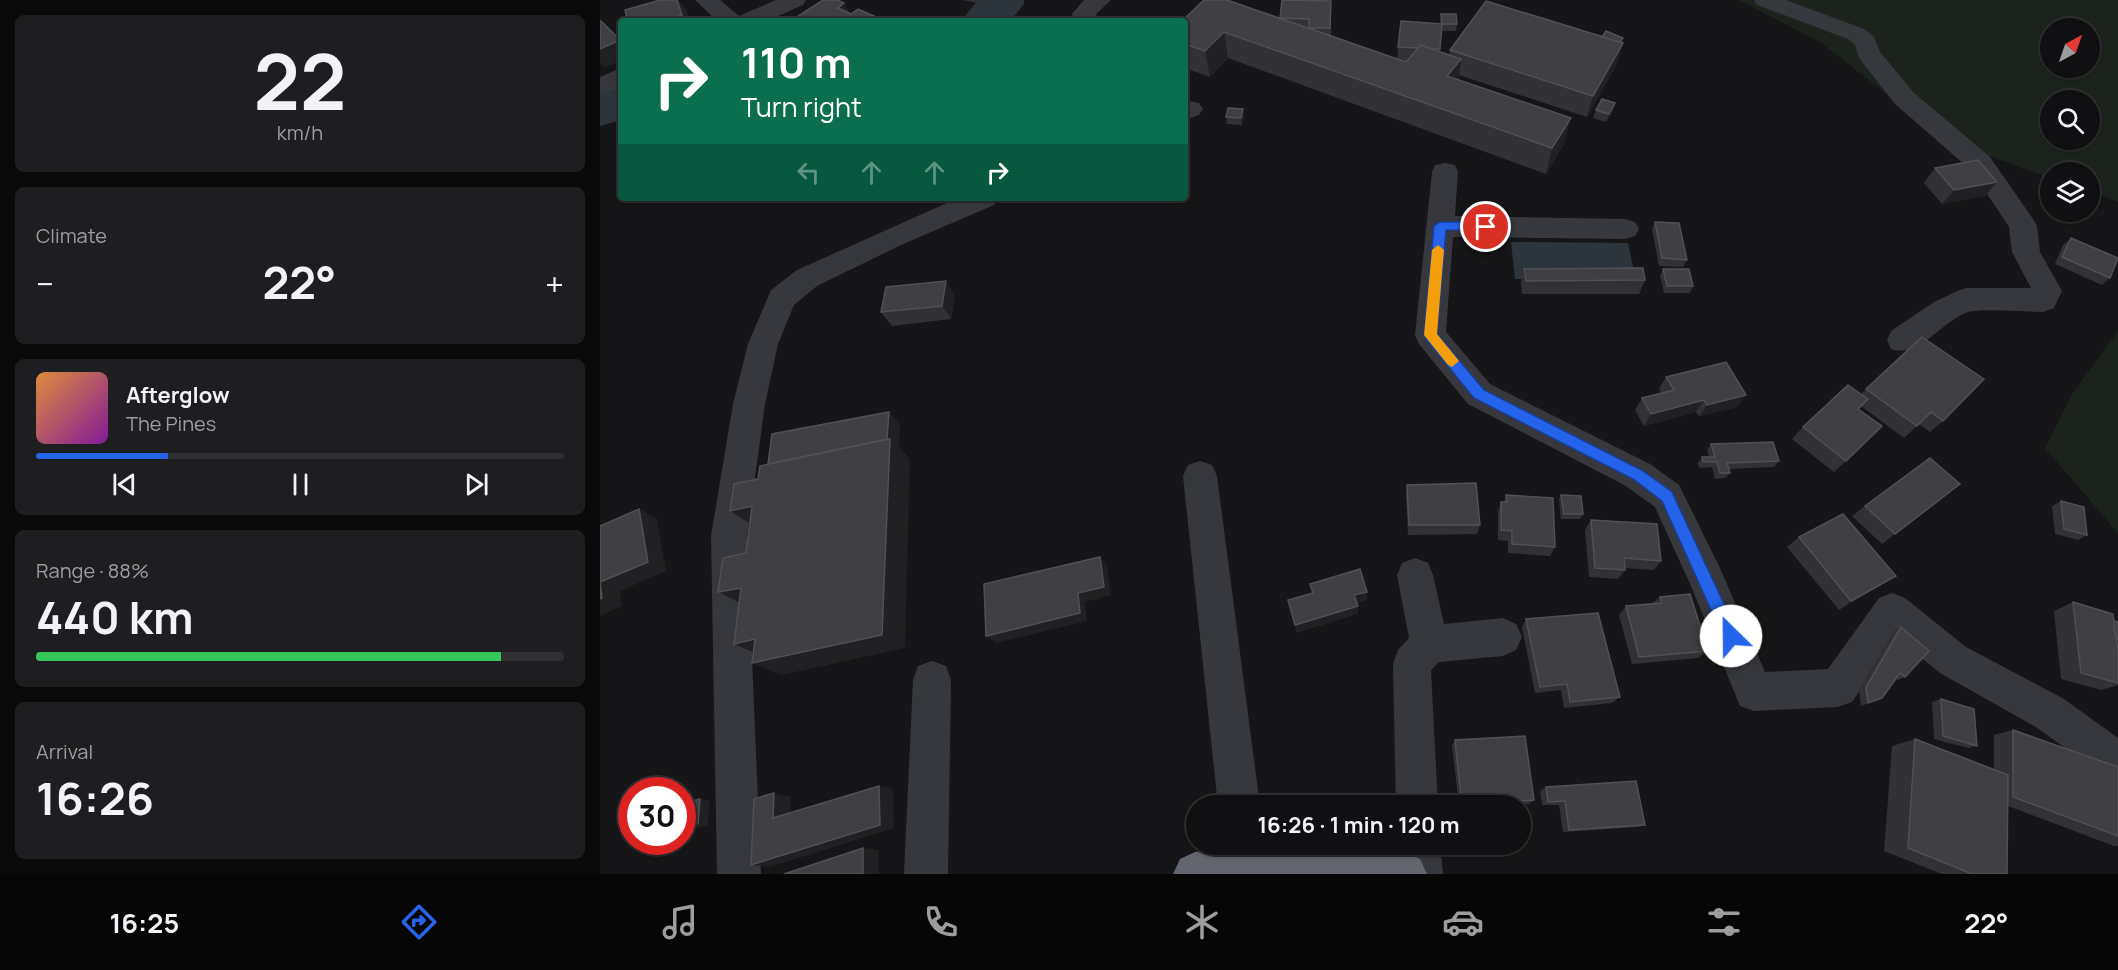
<!DOCTYPE html>
<html lang="en">
<head>
<meta charset="utf-8">
<style>
  :root { --surface:#101012; --page:#1e1e20; --text:#f1f3f6; --muted:#9c9d9f; --line:#303032; --accent:#2563eb }
  body { margin:0; font-family:Manrope,sans-serif; background:var(--page); color:var(--text); height:100vh; display:flex; flex-direction:column; font-size:22px; white-space:nowrap }
  * { box-sizing:border-box; margin:0 }
  p { font-size:20px; color:var(--muted) }
  .icon { flex:none; width:33px; height:33px; fill:none; stroke:currentColor; stroke-width:2; stroke-linecap:round; stroke-linejoin:round }
  .map { position:relative; flex:1; overflow:hidden }
  .side { display:flex; flex-direction:column; gap:15px; padding:15px; background:#09090a; width:600px }
  .side>* { flex:none }
  .banner { position:absolute; left:18px; top:18px; width:570px; height:183px; border-radius:6px; box-shadow:0 2px 4px #0004,0 0 0 2px var(--line); background:#0b6e4f; color:#fff; overflow:hidden }
  .needle { width:39px; rotate:40deg }
  .buttons { position:absolute; left:1440px; top:18px; display:grid; gap:12px }
  .buttons a { display:grid; place-items:center; width:60px; height:60px; border-radius:50%; background:var(--surface); box-shadow:0 2px 4px #0004,0 0 0 2px var(--line); font-size:30px }
  .speed { position:absolute; left:18px; top:777px; display:flex; gap:12px; font-size:30px; font-weight:700; text-align:center }
  .speed>* { display:grid; place-content:center; width:78px; height:78px; border-radius:50%; background:var(--surface); box-shadow:0 2px 4px #0004,0 0 0 2px var(--line); line-height:1 }
  .speed .limit { border:9px solid #d22; background:#fff; color:#111 }
  .pin { position:absolute; display:grid; place-items:center; width:51px; height:51px; color:#fff; margin:-26px; border:3px solid #fff; border-radius:50%; box-shadow:0 2px 6px #0007 }
  .me { position:absolute; width:66px; margin:-33px; rotate:337deg; stroke-linejoin:round; filter:drop-shadow(0 0 4px #0008) }
  .turn { display:flex; align-items:center; gap:21px; height:126px; padding:0 24px; font-size:27px }
  .turn .icon { width:78px; height:78px; stroke-width:2.5 }
  .turn b { display:block; font-size:42px; line-height:51px }
  .lanes { display:flex; align-items:center; height:57px; padding:0 24px; background:#0003; justify-content:center; gap:30px; direction:ltr }
  .lanes .off { opacity:.35 }
  .big { font-size:45px; font-weight:700; line-height:1.1 }
  .side .tile { flex:1; display:flex; flex-direction:column; justify-content:center; gap:9px; min-width:0; padding:0 21px; border-radius:9px; background:var(--page) }
  .side .dial { align-items:center; gap:0 }
  .dial b { font-size:78px; line-height:1 }
  .song { display:flex; align-items:center; gap:18px }
  .cover { width:72px; height:72px; border-radius:9px; background:linear-gradient(135deg,hsl(30 70% 55%),hsl(290 70% 35%)) }
  .played { height:6px; border-radius:3px; background:linear-gradient(90deg,var(--accent) 25%,var(--line) 25%) }
  .keys { display:flex; justify-content:space-around; direction:ltr }
  .heat { display:flex; justify-content:space-between; align-items:center; font-size:33px; direction:ltr }
  .charge { height:9px; border-radius:4px; background:linear-gradient(90deg,#34c759 88%,var(--line) 0) }
  .trip { position:absolute; left:586px; top:795px; width:345px; height:60px; border-radius:30px; background:var(--surface); box-shadow:0 2px 4px #0004,0 0 0 2px var(--line); font-weight:700; line-height:60px; text-align:center }
  .dock { display:flex; height:96px; justify-content:space-around; align-items:center; background:#060607; color:var(--muted) }
  .dock .icon { width:42px; height:42px }
  .dock .selected { color:var(--accent) }
  .dock b { font-size:27px; color:var(--text) }
  main { display:flex; flex:1; min-height:0 }
  .map>svg:first-child { display:block }
</style>
</head>
<body>
<main>
<section class="side">
<div class="tile dial"><b>22</b><p>km/h</p></div>
<div class="tile"><p>Climate</p>
<div class="heat"><a>−</a><b class="big">22°</b><a>+</a></div>
</div>
<div class="tile">
<div class="song"><i class="cover"></i><div><b>Afterglow</b><p>The Pines</p></div></div>
<div class="played"></div>
<div class="keys"><svg class="icon" aria-label="previous" viewBox="0 0 24 24"><path d="M18 5L8 12l10 7zM5 5v14"/></svg><svg class="icon" aria-label="pause" viewBox="0 0 24 24"><path d="M8 5v14M16 5v14"/></svg><svg class="icon" aria-label="next" viewBox="0 0 24 24"><path d="M6 5l10 7-10 7zM19 5v14"/></svg></div>
</div>
<div class="tile"><p>Range · 88%</p><b class="big">440 km</b><div class="charge"></div></div>
<div class="tile"><p>Arrival</p><b class="big">16:26</b></div>
</section>
<div class="map">
<svg width="1518" height="874" viewBox="0 0 1518 874">
  <rect width="100%" height="100%" fill="#161618"/>
  <g fill="#1c231d" fill-rule="evenodd">
    <path d="M1139,0H1518V202L1490,191V172H1450V178L1347,141L1220,42ZM1450,28H1490V68H1450ZM1450,100H1490V140H1450Z"/>
    <path d="M1518,331V533L1445,448L1471,396Z"/>
  </g>
  <path fill="#2c353c" d="M911,242L1028,243L1036,280L915,279Z"/>
  <g fill="none" stroke-linecap="round" stroke-linejoin="round">
    <g fill="#2c353c" fill-rule="evenodd">
      <path d="M424,0V4L410,21H361L378,0Z"/>
      <path d="M21,82V120L0,126V89Z"/>
    </g>
    <g fill="#37383d" fill-rule="evenodd">
      <path d="M95,0H120L139,16L176,0H206L203,5L167,21H117Z"/>
      <path d="M484,0H511L496,14L498,21H474L472,14Z"/>
      <path d="M1154,0H1186L1264,29L1274,37L1280,52L1313,92L1390,157L1433,219L1437,226L1440,252L1462,291L1454,308L1443,312C1426,312 1381,308 1368,312C1341,321 1320,359 1291,349L1287,340L1291,331L1334,302L1355,292L1366,288H1431L1412,252L1409,227L1372,171L1295,104L1259,58L1255,45L1248,39L1157,5Z"/>
      <path d="M21,68V86L0,95V77Z"/>
      <path d="M590,101L599,103L603,109L599,115L585,120V102Z"/>
      <path d="M845,163L855,165L858,172L855,216L1025,219L1035,222L1039,229L1035,236L1025,239L853,237L846,332L890,384L1050,464L1079,485L1120,568L1165,672L1228,669L1279,598L1292,593L1305,598L1366,647L1464,699L1518,738V782L1504,776L1436,727L1340,673L1296,637L1252,702L1238,707L1154,711L1140,706L1091,586L1055,507L1026,486L868,404L819,344L815,335L832,172L835,165Z"/>
      <path d="M358,198H398L394,205L301,245L217,286L194,305L178,344L165,404L147,536L161,874H117L111,536L133,404L148,344L171,290L197,270Z"/>
      <path d="M600,461L612,465L617,476L660,806H618L583,476L588,465Z"/>
      <path d="M815,558L828,563L833,575L844,624L903,618L916,624L922,637L916,650L903,656L839,662L831,670L838,806H796L793,664L798,650L809,638L797,575L802,563Z"/>
      <path d="M332,661L346,666L351,680L348,874H304L313,680L318,666Z"/>
      <path d="M798,844H840L843,874H799Z"/>
    </g>
    <path fill="#63666e" fill-rule="evenodd" d="M671,844L805,852L820,859L827,874H573L580,859L595,852Z"/>
  </g>
  <g fill="#323236">
    <path d="M362,0H379L377,3Z"/>
    <path d="M841,14L857,24L856,31H842L840,52L849,55L850,50L1002,37L1023,38L1022,43H1023L1017,64L987,117L859,75V80L964,144L946,174L628,58L610,77L585,68V21L731,16V36L797,59L798,47L840,24Z"/>
    <path d="M1015,103L1013,111L1006,122L993,118L996,110Z"/>
    <path d="M643,109L644,117L642,125L627,124L626,117Z"/>
    <path d="M1335,168L1397,182L1385,196L1342,204L1324,183Z"/>
    <path d="M1055,222L1087,260L1083,267L1059,266L1052,229Z"/>
    <path d="M1471,238L1510,278L1502,285L1455,264L1463,245Z"/>
    <path d="M924,269L1045,280L1039,294H922L921,282Z"/>
    <path d="M1063,269L1093,286L1090,293H1064L1060,276Z"/>
    <path d="M355,295L351,319L292,326L281,312Z"/>
    <path d="M1322,337L1343,421L1330,432L1319,424L1304,438L1261,406L1258,409L1246,461L1234,472L1192,439L1203,427L1261,394Z"/>
    <path d="M1066,377L1137,407L1099,416L1096,412L1044,426L1035,410L1042,398L1061,393L1059,389Z"/>
    <path d="M1111,444L1179,461L1174,467L1128,469L1130,473L1125,478L1115,479L1112,467L1099,468L1098,463L1102,457H1109L1107,450Z"/>
    <path d="M807,485L880,525L877,534L808,535L806,495Z"/>
    <path d="M906,495L955,547L950,556L908,553V541L898,540V512L901,502H904Z"/>
    <path d="M961,495L983,514L980,519H961L959,500Z"/>
    <path d="M1461,501L1487,535L1478,540L1455,534L1452,506Z"/>
    <path d="M1265,506L1295,534L1282,544L1252,516Z"/>
    <path d="M991,520L1061,561L1054,570L1025,568V570L1018,579L989,577L985,530Z"/>
    <path d="M1199,537L1296,576L1239,610L1187,547Z"/>
    <path d="M1060,597L1108,651L1098,658L1032,664L1019,615L1026,606L1052,604Z"/>
    <path d="M1473,602L1514,621L1518,622V644H1517L1518,651V685L1501,690L1461,679L1454,611Z"/>
    <path d="M926,619L1020,697L1012,703L964,708L961,690L935,693L922,627Z"/>
    <path d="M1301,627L1305,677L1298,680L1296,679L1275,701L1261,706L1259,690L1293,631Z"/>
    <path d="M1341,699L1377,746L1368,748L1334,739L1332,702Z"/>
    <path d="M1413,730L1518,767V846H1514L1408,806L1407,874H1342L1284,851L1292,746L1315,739L1394,770V735Z"/>
    <path d="M855,740L934,800L929,804L899,806H859L852,745Z"/>
    <path d="M946,787L1045,825L1037,827L963,832L959,805H942L940,791Z"/>
  </g>
  <g fill="#212124">
    <path d="M77,0H79L87,11L90,21H60Z"/>
    <path d="M244,3L253,18L238,8Z"/>
    <path d="M274,16L276,21H267Z"/>
    <path d="M624,32L628,58L610,77L605,51Z"/>
    <path d="M20,40L21,41V61L5,68L0,62V49Z"/>
    <path d="M1023,43L1017,64L987,117L993,96Z"/>
    <path d="M861,59L858,86L847,76Z"/>
    <path d="M1015,103L1013,111L1006,122L1009,114Z"/>
    <path d="M643,109L644,117L642,125L641,118Z"/>
    <path d="M971,118L964,144L946,174L952,148Z"/>
    <path d="M1397,182L1385,196L1342,204L1354,190Z"/>
    <path d="M346,281L355,295L351,319L342,306Z"/>
    <path d="M1146,395L1137,407L1099,416L1107,405Z"/>
    <path d="M1104,400L1096,412L1044,426L1051,414Z"/>
    <path d="M289,412L300,424L299,447L310,459L305,648L181,675L152,663Z"/>
    <path d="M152,506L157,528L130,511Z"/>
    <path d="M39,509L57,519L66,571L20,591L22,606L0,616V582Z"/>
    <path d="M500,557L507,566L511,595L485,602L487,621L396,643L386,636L478,593Z"/>
    <path d="M1296,576L1282,584L1239,610L1251,601Z"/>
    <path d="M141,588L148,607L118,592Z"/>
    <path d="M767,592V600L754,604V595Z"/>
    <path d="M758,606V614L696,633L695,625Z"/>
    <path d="M155,639L164,657L134,644Z"/>
    <path d="M279,786L293,789L294,828L170,867L151,865Z"/>
    <path d="M174,793L191,797L190,821L173,818Z"/>
    <path d="M100,799L110,801L108,825L82,833V828Z"/>
    <path d="M263,848L278,850L279,874H263Z"/>
  </g>
  <g fill="#3f3f44" stroke="#4f5156" stroke-width="1.5">
    <path d="M60,0H77L82,15L60,21H21V24L20,20L27,18L25,10Z"/>
    <path d="M223,0H237L244,3L238,8L251,14L258,9L274,16L268,21L192,20Z"/>
    <path d="M604,0H627L806,62L821,45L861,59L847,76L971,118L952,148L624,32L605,51L585,44V21H582Z"/>
    <path d="M682,0L731,1L730,28H709V19L680,18Z"/>
    <path d="M886,1L1023,43L993,96L850,50Z"/>
    <path d="M841,14H856L857,24H842Z"/>
    <path d="M0,21H1L20,40L0,49Z"/>
    <path d="M801,21L842,24L840,49H833L821,45L818,48L798,47Z"/>
    <path d="M1006,31L1023,38L1020,42L1002,37Z"/>
    <path d="M1002,99L1015,103L1009,114L996,110Z"/>
    <path d="M628,108L643,109L641,118L626,117Z"/>
    <path d="M1378,160L1397,182L1354,190L1335,168Z"/>
    <path d="M1055,222L1079,223L1087,260L1062,258Z"/>
    <path d="M1471,238L1518,258L1510,278L1462,257Z"/>
    <path d="M1043,268L1045,280L926,281L924,269Z"/>
    <path d="M1063,269H1089L1093,286H1067Z"/>
    <path d="M346,281L342,306L281,312L286,287Z"/>
    <path d="M1322,337L1384,379L1343,421L1331,412L1317,426L1266,389Z"/>
    <path d="M1126,362L1146,395L1107,405L1104,400L1051,414L1042,398L1074,390L1066,377Z"/>
    <path d="M1248,385L1268,399L1258,409L1282,426L1246,461L1203,427Z"/>
    <path d="M289,412L287,439L168,464L172,434Z"/>
    <path d="M290,439L282,635L152,663L155,639L134,644L141,588L118,592L123,558L146,553L152,506L130,511L134,484L158,479L160,466Z"/>
    <path d="M1173,442L1179,461L1127,463L1130,473H1120L1117,462H1103L1102,457H1115L1111,444Z"/>
    <path d="M1330,458L1360,484L1295,534L1265,506Z"/>
    <path d="M876,483L880,525H809L807,485Z"/>
    <path d="M906,495L953,498L955,547L912,544V531L901,530V502H907Z"/>
    <path d="M961,495L981,496L983,514H964Z"/>
    <path d="M1461,501L1484,507L1487,535L1464,529Z"/>
    <path d="M39,509L48,562L0,582L2,598L0,599V526Z"/>
    <path d="M1243,514L1296,576L1251,601L1199,537Z"/>
    <path d="M991,520L1057,524L1061,561L1024,558L1025,570L995,568Z"/>
    <path d="M500,557L504,587L478,593L480,613L386,636L384,584Z"/>
    <path d="M760,569L767,592L754,595L758,606L695,625L688,600L713,593L710,584Z"/>
    <path d="M1090,594L1108,651L1039,657L1026,606L1062,603L1060,597Z"/>
    <path d="M1473,602L1513,614L1518,651V683L1481,673Z"/>
    <path d="M998,613L1020,697L970,702L967,684L940,687L926,619Z"/>
    <path d="M1514,621L1518,622V639H1516Z"/>
    <path d="M1301,627L1329,651L1305,677L1300,673L1282,698L1268,703L1266,687Z"/>
    <path d="M1341,699L1374,709L1377,746L1343,736Z"/>
    <path d="M1413,730L1518,767V836L1413,797Z"/>
    <path d="M925,736L934,800L862,805L855,740Z"/>
    <path d="M1315,739L1408,775L1407,874H1372L1308,848Z"/>
    <path d="M1036,781L1045,825L969,830L965,801L948,802L946,787Z"/>
    <path d="M279,786L280,825L151,865L154,799L174,793L173,818Z"/>
    <path d="M100,799L98,824L82,828V804Z"/>
    <path d="M263,848V874H184Z"/>
  </g>
  <path fill="#2563eb" stroke="#184099" stroke-width="1.5" d="M840,222H886L892,227L886,231L846,230L837,334L884,390L1043,471L1072,492L1136,630L1138,636L1136,641L1131,643L1125,641L1062,501L1033,479L874,398L826,339L824,335L834,226Z"/>
  <path fill="#f59e0b" d="M838,245L844,250L837,334L859,361L852,367L848,365L824,335L832,250Z"/>
</svg>
<div class="buttons">
<a><svg class="needle" viewBox="-14 -14 28 28"><path d="M0-13l5 13h-10z" fill="#e53935"/><path d="M0 13l5-13h-10z" fill="#9c9d9f"/></svg></a>
<a><svg class="icon" aria-label="search" viewBox="0 0 24 24"><circle cx="10" cy="10" r="6"/><path d="M15 15l6 6"/></svg></a>
<a><svg class="icon" aria-label="layers" viewBox="0 0 24 24"><path d="M12 4l9 5-9 5-9-5zM3 14l9 5 9-5"/></svg></a>
</div>
<div class="speed"><div class="limit">30</div></div>
<div class="pin" style="left:886px;top:227px;background:#d93025"><svg class="icon" aria-label="arrive" viewBox="0 0 24 24"><path d="M6 21V4h12l-3 4 3 4H6"/></svg></div>
<svg class="me" style="left:1131px;top:636px" viewBox="-20 -20 40 40"><circle r="19" fill="#fff"/><path d="M0-13L10 11 0 6-10 11z" fill="#2563eb"/></svg>
<div class="trip">16:26 · 1 min · 120 m</div>
<div class="banner">
<div class="turn"><svg class="icon" aria-label="right" viewBox="0 0 24 24"><path d="M7 20v-9h11M14 6l5 5-5 5"/></svg><div><b>110 m</b>Turn right</div></div>
<div class="lanes"><svg class="icon off" aria-label="left" viewBox="0 0 24 24"><path d="M17 20v-9H6M10 6l-5 5 5 5"/></svg><svg class="icon off" aria-label="ahead" viewBox="0 0 24 24"><path d="M12 20V5M6 11l6-6 6 6"/></svg><svg class="icon off" aria-label="ahead" viewBox="0 0 24 24"><path d="M12 20V5M6 11l6-6 6 6"/></svg><svg class="icon" aria-label="right" viewBox="0 0 24 24"><path d="M7 20v-9h11M14 6l5 5-5 5"/></svg></div>
</div>
</div>
</main>
<nav class="dock">
<b>16:25</b>
<svg class="icon selected" aria-label="directions" viewBox="0 0 24 24"><path d="M12 3l9 9-9 9-9-9zM9 14v-3h6M13 9l2 2-2 2"/></svg>
<svg class="icon" aria-label="music" viewBox="0 0 24 24"><path d="M9 18V5l10-2v13"/><circle cx="6" cy="18" r="3"/><circle cx="16" cy="16" r="3"/></svg>
<svg class="icon" aria-label="phone" viewBox="0 0 24 24"><path d="M5 4h4l2 5-3 2q2 4 5 5l2-3 5 2v4C11 20 4 13 5 4z"/></svg>
<svg class="icon" aria-label="climate" viewBox="0 0 24 24"><path d="M12 3v18M4 7l16 10M4 17L20 7"/></svg>
<svg class="icon" aria-label="car" viewBox="0 0 24 24"><path d="M5 17H2v-5l4-1 3-4h7l3 4 3 1v5h-3M9 17h6M6 11h13"/><circle cx="7" cy="17" r="2"/><circle cx="17" cy="17" r="2"/></svg>
<svg class="icon" aria-label="filters" viewBox="0 0 24 24"><path d="M4 7h16M4 17h16"/><circle cx="9" cy="7" r="2"/><circle cx="15" cy="17" r="2"/></svg>
<b>22°</b>
</nav>
</body>
</html>
